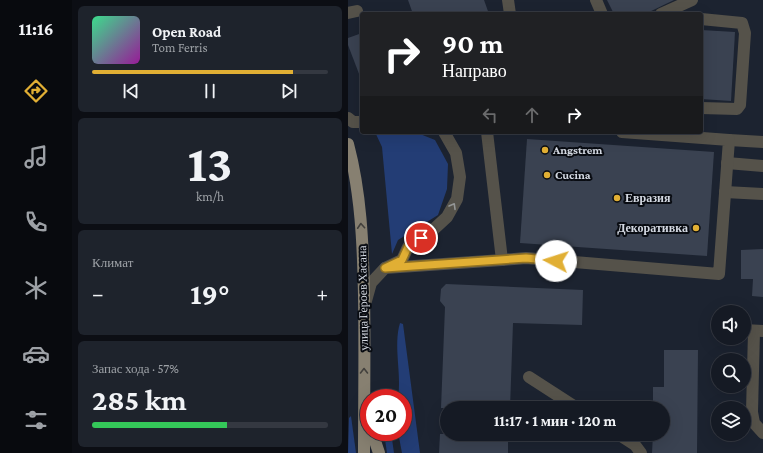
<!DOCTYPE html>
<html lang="ru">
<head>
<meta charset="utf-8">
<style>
  :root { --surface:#151a24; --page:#1e232c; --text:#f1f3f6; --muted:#9da1a6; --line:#343841; --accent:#e1af34 }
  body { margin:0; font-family:"Crimson Pro",serif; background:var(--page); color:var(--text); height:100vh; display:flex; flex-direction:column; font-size:15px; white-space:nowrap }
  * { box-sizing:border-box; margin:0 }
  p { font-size:13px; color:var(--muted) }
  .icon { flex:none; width:22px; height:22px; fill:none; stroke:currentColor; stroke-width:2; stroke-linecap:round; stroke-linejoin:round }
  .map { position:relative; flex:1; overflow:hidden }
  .side { display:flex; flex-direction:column; gap:6px; padding:6px; background:#0c0e14; width:276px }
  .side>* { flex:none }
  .hud { position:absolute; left:12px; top:12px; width:343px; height:122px; border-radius:4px; box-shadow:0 4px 16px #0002,0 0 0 1px var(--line); background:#202124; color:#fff; overflow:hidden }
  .buttons { position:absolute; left:363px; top:305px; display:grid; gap:8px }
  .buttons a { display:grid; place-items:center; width:40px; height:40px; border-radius:50%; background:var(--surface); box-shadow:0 4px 16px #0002,0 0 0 1px var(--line); font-size:20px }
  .speed { position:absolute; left:12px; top:389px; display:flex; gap:8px; font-size:20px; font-weight:700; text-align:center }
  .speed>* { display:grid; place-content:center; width:52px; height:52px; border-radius:50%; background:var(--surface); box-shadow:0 4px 16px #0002,0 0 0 1px var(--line); line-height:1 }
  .speed .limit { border:6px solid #d22; background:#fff; color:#111 }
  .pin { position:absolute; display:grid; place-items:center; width:34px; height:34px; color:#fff; margin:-17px; border:2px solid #fff; border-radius:50%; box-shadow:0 1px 4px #0007 }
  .me { position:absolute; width:44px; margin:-22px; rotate:275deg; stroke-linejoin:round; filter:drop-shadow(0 0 3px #0008) }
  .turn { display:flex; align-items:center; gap:14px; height:84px; padding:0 16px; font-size:18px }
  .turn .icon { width:52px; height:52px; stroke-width:2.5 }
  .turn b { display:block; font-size:28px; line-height:34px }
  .lanes { display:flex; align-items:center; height:38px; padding:0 16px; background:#0003; justify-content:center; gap:20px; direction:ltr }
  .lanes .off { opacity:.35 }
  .big { font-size:30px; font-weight:700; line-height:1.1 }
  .side .tile { flex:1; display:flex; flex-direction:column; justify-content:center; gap:6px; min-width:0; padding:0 14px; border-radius:6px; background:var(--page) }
  .side .dial { align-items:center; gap:0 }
  .dial b { font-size:52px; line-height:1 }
  .song { display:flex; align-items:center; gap:12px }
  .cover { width:48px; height:48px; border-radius:6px; background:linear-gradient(135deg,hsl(150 70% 55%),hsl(300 70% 35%)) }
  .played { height:4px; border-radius:2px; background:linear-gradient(90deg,var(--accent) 85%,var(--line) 85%) }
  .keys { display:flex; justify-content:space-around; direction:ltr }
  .heat { display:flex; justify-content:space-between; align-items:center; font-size:22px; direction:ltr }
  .charge { height:6px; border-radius:3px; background:linear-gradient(90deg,#34c759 57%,var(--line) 0) }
  .trip { position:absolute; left:92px; top:401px; width:230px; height:40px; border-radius:20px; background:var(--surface); box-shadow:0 4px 16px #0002,0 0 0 1px var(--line); font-weight:700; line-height:40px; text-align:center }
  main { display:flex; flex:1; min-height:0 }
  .tab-bar { display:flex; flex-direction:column; width:72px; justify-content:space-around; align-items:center; background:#080a0e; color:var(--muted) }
  .tab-bar .icon { width:28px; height:28px }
  .tab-bar .on { color:var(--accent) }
  .tab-bar b { font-size:18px; color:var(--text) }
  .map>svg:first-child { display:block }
</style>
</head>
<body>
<main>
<nav class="tab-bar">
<b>11:16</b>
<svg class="icon on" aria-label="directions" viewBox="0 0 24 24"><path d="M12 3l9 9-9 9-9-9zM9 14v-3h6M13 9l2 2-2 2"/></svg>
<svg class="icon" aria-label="music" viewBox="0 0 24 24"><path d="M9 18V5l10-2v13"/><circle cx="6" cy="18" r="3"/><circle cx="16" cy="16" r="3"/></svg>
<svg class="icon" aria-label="phone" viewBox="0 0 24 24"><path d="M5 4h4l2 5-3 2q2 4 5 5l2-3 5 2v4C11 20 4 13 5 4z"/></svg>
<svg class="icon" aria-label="climate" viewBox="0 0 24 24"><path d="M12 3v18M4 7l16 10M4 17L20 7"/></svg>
<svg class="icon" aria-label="car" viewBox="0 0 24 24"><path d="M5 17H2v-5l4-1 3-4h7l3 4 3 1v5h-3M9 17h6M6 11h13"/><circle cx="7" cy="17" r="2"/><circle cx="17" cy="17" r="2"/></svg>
<svg class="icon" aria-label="filters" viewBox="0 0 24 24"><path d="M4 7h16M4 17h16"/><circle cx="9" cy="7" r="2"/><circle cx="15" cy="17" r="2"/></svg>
</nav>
<section class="side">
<div class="tile">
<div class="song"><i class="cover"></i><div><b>Open Road</b><p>Tom Ferris</p></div></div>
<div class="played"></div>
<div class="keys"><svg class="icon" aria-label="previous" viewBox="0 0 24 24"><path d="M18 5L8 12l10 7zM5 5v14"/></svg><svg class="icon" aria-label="pause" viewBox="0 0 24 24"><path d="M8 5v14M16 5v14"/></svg><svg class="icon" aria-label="next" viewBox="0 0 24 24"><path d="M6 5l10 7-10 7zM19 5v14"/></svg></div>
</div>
<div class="tile dial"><b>13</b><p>km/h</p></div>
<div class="tile"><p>Климат</p>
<div class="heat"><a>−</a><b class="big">19°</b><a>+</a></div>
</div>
<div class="tile"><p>Запас хода · 57%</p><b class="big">285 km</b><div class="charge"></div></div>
</section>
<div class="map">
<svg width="415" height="453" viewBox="0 0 415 453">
  <rect width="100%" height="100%" fill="#1c2330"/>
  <g fill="#233d75">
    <path d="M27,132H67L87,140L100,164L99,189L90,215L50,240L44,254L34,147Z"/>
    <path d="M52,323L55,324L72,453H54L50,432H55V398H50C54,374 45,346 52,323Z"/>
    <path d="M3,416L8,453H0L1,418Z"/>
    <path d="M36,432H43L46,453H39Z"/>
  </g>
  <g fill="#3a4251">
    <path d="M60,0H136L141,14H65Z"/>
    <path d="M259,0H326L297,14H266Z"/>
    <path d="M353,30L387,32L383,101L353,99Z"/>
    <path d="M14,33V79H13L0,45V38Z"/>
    <path d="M179,139L366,152L359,256L172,243Z"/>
    <path d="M415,249V297L404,296L405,279H393V250Z"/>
    <path d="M98,284L235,290L234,325L165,323L162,408H93L97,307L92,301L93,289Z"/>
    <path d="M316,350H350L349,453H304L305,434H315V408H305V387H316Z"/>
    <path d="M92,434H160V453H91Z"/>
  </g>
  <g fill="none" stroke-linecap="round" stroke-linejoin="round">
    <g stroke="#55524a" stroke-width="12">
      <path d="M160,0L162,14"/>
      <path d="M248,0L254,14"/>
      <path d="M0,13L9,11"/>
      <path d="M313,14L344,0"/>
      <path d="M353,19L394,23L397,33L392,105L389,109L353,108"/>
      <path d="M0,118L5,122H14"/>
      <path d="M381,140L415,142"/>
      <path d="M379,163L415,166"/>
      <path d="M377,192L415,194"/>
      <path d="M154,260L178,258L371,274L381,140L274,132"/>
      <path d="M37,268L154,260L139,132"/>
      <path d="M18,301L23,283L37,268L54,260L60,247L86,229L99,217L109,199L112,177L108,153L96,132"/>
      <path d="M396,330L415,331"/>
      <path d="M406,331L404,412L406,423L415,433"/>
      <path d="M181,377L229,408"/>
      <path d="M270,434L287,445L293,453"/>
    </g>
    <g stroke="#878071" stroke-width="12">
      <path d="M0,144C13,193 15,244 16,295C17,347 16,400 16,453"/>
      <path d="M24,432L31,453"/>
    </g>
  </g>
  <defs><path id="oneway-chevron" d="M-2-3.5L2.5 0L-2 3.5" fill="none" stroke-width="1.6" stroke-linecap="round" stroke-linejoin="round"/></defs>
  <use stroke="#949696" href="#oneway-chevron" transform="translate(105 206) rotate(-60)"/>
  <g stroke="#42403d">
    <use href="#oneway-chevron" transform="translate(13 226) rotate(-94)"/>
    <use href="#oneway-chevron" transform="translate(16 371) rotate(-90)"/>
  </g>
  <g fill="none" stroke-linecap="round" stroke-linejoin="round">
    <defs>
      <path id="route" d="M73,238L60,247L54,260L37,268L178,258L208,261"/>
    </defs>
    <use href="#route" stroke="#927222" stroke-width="10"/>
    <use href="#route" stroke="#e1af34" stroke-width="7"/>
  </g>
  <g fill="#e1af34" stroke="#090c12" stroke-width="1.5">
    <circle cx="197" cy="150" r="4"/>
    <circle cx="199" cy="175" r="4"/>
    <circle cx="269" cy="198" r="4"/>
    <circle cx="348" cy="228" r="4"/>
  </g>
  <g text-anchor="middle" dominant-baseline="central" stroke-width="4" stroke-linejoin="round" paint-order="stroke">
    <g font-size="12" font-weight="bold" fill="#d4d9e2" stroke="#090c12" text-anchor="start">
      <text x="205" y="150">Angstrem</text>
      <text x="207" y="175">Cucina</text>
      <text x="277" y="198">Евразия</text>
      <text x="340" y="228" text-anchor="end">Декоративка</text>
    </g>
    <g font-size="12" fill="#d4d9e2" stroke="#090c12">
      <text transform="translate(15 298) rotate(-91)">улица Героев Хасана</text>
    </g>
  </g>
</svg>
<div class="buttons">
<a><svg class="icon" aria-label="sound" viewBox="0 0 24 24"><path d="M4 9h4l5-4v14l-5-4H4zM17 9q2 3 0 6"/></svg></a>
<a><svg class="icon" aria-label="search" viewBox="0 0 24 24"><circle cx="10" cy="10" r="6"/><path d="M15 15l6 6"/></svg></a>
<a><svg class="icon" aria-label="layers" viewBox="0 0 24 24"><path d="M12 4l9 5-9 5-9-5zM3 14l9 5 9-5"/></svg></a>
</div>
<div class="speed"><div class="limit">20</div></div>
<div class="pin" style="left:73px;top:238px;background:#d93025"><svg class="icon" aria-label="arrive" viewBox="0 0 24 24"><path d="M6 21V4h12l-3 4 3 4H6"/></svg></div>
<svg class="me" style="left:208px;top:261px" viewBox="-20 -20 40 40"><circle r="19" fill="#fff"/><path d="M0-13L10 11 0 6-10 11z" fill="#e1af34"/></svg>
<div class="trip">11:17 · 1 мин · 120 m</div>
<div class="hud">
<div class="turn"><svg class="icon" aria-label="right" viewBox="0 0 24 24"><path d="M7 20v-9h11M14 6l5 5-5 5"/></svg><div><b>90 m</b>Направо</div></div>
<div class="lanes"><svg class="icon off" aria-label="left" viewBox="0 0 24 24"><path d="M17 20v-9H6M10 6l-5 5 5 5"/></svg><svg class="icon off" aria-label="ahead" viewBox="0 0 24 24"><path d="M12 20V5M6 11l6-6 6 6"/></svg><svg class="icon" aria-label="right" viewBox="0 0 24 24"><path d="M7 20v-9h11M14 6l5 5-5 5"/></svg></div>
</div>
</div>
</main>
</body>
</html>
